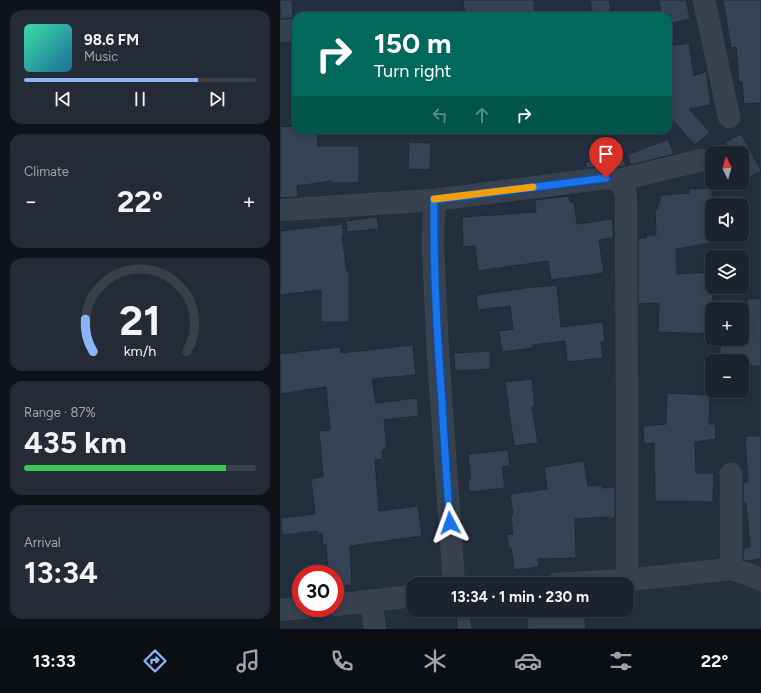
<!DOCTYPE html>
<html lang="en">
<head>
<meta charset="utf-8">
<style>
  :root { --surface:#1b232e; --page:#242b36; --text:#f1f3f6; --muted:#a0a4aa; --line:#39404a; --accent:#8ab4f8 }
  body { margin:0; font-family:Figtree,sans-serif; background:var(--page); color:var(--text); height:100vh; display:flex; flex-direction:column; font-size:15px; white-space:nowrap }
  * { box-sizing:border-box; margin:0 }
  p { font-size:13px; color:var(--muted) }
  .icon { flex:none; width:22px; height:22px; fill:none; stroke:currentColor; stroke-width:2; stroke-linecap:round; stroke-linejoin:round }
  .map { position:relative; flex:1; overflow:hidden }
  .panel { display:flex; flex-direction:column; gap:10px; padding:10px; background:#0f1319; width:280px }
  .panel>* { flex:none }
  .top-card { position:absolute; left:12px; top:12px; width:380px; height:122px; border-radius:12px; box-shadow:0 2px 6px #0003,0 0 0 1px var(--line); background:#00695c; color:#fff; overflow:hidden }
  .needle { width:26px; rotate:355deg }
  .fabs { position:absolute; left:425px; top:146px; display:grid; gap:8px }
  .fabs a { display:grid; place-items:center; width:44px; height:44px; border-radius:8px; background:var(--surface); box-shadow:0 2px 6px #0003,0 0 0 1px var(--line); font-size:20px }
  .speed { position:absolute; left:12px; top:565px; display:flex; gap:8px; font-size:20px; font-weight:700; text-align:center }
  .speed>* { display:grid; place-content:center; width:52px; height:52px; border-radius:50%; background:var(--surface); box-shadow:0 2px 6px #0003,0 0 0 1px var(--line); line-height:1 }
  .speed .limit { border:6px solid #d22; background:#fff; color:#111 }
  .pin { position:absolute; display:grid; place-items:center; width:34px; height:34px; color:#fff; margin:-41px -17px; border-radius:50% 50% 50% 0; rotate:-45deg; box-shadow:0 0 4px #0007 }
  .pin .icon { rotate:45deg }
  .me { position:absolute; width:44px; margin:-22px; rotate:356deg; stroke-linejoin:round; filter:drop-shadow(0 0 3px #0008) }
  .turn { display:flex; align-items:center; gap:14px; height:84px; padding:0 16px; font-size:18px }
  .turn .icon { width:52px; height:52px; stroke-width:2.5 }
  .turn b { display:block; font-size:28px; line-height:34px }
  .lanes { display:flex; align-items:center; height:38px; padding:0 16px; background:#0003; justify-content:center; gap:20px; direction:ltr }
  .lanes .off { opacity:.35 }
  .big { font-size:30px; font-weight:700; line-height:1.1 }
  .panel .card { flex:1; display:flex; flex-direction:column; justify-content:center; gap:6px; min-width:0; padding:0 14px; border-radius:12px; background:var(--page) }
  .panel .dial { align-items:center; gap:0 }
  .dial svg { height:104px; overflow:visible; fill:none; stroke:var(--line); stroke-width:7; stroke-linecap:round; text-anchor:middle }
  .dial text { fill:var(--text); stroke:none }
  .song { display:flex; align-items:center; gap:12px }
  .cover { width:48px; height:48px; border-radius:6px; background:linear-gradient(135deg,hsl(160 70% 55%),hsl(200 70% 35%)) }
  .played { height:4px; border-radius:2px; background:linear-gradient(90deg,var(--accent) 75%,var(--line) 75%) }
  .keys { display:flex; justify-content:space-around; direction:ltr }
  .heat { display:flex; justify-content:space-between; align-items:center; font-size:22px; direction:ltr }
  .charge { height:6px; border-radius:3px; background:linear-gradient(90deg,#34c759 87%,var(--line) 0) }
  .trip { position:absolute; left:126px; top:577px; width:228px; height:40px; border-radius:12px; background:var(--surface); box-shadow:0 2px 6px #0003,0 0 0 1px var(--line); font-weight:700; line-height:40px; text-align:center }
  .tab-bar { display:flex; height:64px; justify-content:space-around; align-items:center; background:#0b0e12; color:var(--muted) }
  .tab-bar .icon { width:28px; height:28px }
  .tab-bar .on { color:var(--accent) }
  .tab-bar b { font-size:18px; color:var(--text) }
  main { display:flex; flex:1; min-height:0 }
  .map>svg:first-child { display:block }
</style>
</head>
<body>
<main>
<section class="panel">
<div class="card">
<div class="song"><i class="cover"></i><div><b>98.6 FM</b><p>Music</p></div></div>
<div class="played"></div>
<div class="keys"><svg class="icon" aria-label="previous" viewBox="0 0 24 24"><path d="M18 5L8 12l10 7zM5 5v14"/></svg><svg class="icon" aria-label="pause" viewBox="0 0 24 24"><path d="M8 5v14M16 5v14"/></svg><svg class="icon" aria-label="next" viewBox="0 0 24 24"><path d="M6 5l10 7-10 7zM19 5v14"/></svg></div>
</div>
<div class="card"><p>Climate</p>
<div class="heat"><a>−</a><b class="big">22°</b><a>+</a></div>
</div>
<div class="card dial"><svg viewBox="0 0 100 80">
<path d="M14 69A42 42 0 1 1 86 69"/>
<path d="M14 69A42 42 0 0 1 8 44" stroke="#8ab4f8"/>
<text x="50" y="56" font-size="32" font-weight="700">21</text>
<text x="50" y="72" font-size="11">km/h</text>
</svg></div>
<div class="card"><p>Range · 87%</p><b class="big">435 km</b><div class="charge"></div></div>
<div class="card"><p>Arrival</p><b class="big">13:34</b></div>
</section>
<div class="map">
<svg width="481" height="629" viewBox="0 0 481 629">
  <rect width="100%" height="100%" fill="#242f3e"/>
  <g fill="#364354" stroke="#1f2835">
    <path d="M0,0H12L13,18L0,19Z"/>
    <path d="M183,0H254L255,16H185Z"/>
    <path d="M310,0H329L332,16H313Z"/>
    <path d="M379,0H406L410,19L388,24V16H382Z"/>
    <path d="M443,0H481V103L464,104L462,82L459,83L456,47L451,48Z"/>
    <path d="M409,43L414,76L426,71L431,105L409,109L430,132L415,145L388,115V46Z"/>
    <path d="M16,126V130H37L38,146H79V183H52V181L17,186L18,197L0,198V127Z"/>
    <path d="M461,134L481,170V171L466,179L462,171V153H452L445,142Z"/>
    <path d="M388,139L394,154L351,165L347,155Z"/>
    <path d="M129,142L151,143L150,170L128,169Z"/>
    <path d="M340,150L346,166L338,168L325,166L307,168L305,163Z"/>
    <path d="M432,188V243L396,249L397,274L431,272L433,302H432V334L378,332L379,303L358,304V238H366V235H376L375,209H378L377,203H380V195L409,193V189Z"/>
    <path d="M289,196L290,202H294L297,224L332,219L334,238L319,240L324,273L271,280L268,261L198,271L195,246L183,247L182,217L256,212L255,200Z"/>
    <path d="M97,217L99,229L67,232L66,221Z"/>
    <path d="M62,224L64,236H62L67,271H69V322H41V290L0,295V231Z"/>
    <path d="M277,285L281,327L323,322L325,341L321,342L323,358L287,362L285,341L253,345V348L222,352L219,331L233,329L230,306L198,310L196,295L246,288Z"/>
    <path d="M481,298V366H470V364L462,365V361H451V354H440V339H462V324L468,323L467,299Z"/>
    <path d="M133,345L136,375L92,379L96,403L137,398L139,416L104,420L107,449L102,450L103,459L95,460L99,511L138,506L142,536L70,546L72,585L55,586V574H48L46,544L43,545L42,533L38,534V531L2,535L1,518L35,514L31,479L43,477L39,431L50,430L46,387L0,394V354L60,347L61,353Z"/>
    <path d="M210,351L211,369L175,371L174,353Z"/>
    <path d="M252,379L255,407H252L258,443L234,446L225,382Z"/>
    <path d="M387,393L430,395L429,424H435L436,439L415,442L416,473H434L433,502L375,501L374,443L364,444L363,426L386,424Z"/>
    <path d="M465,436H481V559L466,561L463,560V548L470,547L466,503H463V482H468Z"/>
    <path d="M228,450L230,466L222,467L225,488L189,492L188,481L190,480V474L188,454Z"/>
    <path d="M304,461L308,486L322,485V488L335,487V518L329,519V517L295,519L296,558L258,559L259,567L234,570L231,548H229L227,535L233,534L231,515H233L230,494L267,489L264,467Z"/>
    <path d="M246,610H270V614L304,611L306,629H248Z"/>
    <path d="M190,612L192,629H177L176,613Z"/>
  </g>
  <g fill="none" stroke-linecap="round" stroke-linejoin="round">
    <defs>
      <g id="minor">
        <path d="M424,0L449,117"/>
        <path d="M0,31L16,30"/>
        <path d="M338,180L422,160"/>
        <path d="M154,200L153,246L158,355L174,584"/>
        <path d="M0,210L154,200L326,178L338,180L344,188L346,198L347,418V580"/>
        <path d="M451,569V474"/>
        <path d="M277,584L347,580L451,569L468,574L481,580"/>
        <path d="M91,601L95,629"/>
        <path d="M55,605L133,596"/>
        <path d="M0,610L23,608"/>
      </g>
    </defs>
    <use href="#minor" stroke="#414a57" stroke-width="22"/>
    <use href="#minor" stroke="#38414e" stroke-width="21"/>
  </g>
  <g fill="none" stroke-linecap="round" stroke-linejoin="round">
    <defs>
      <path id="route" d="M170,523C167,483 164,443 162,402C157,335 153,267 154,200L326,178"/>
    </defs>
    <use href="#route" stroke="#114b97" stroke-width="10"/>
    <use href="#route" stroke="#1a73e8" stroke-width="7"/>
    <path stroke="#f59e0b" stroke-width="7" d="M154,199L253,187"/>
  </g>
</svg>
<div class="fabs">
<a><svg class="needle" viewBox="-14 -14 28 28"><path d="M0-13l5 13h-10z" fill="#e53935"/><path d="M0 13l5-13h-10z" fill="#a0a4aa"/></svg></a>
<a><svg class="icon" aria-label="sound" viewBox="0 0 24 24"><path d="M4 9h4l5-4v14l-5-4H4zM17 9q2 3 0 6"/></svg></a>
<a><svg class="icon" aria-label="layers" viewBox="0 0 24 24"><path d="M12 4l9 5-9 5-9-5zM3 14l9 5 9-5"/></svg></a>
<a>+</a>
<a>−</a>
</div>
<div class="speed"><div class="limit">30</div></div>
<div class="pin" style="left:326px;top:178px;background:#d93025"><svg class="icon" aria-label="arrive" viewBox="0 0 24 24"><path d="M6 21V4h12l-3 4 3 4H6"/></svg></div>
<svg class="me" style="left:170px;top:523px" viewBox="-20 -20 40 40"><path d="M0-17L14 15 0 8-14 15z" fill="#1a73e8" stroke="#fff" stroke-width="4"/></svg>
<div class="trip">13:34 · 1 min · 230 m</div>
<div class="top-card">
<div class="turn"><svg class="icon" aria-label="right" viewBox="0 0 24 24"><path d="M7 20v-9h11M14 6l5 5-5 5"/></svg><div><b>150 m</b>Turn right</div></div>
<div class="lanes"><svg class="icon off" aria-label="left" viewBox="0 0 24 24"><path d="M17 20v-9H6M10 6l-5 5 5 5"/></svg><svg class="icon off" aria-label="ahead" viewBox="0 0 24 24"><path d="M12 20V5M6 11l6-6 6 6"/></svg><svg class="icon" aria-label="right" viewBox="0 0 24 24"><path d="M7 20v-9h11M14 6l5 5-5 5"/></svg></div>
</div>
</div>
</main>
<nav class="tab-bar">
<b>13:33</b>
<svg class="icon on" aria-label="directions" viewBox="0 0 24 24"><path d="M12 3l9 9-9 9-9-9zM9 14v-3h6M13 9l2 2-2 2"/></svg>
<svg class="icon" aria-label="music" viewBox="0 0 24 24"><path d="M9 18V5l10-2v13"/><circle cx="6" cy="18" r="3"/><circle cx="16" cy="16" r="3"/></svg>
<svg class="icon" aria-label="phone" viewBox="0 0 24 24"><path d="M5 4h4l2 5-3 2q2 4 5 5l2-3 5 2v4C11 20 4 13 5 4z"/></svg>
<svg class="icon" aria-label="climate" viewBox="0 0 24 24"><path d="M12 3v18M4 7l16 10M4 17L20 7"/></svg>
<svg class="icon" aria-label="car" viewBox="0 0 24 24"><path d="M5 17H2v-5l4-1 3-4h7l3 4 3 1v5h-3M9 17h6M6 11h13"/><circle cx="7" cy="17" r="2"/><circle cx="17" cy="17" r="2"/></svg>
<svg class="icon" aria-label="filters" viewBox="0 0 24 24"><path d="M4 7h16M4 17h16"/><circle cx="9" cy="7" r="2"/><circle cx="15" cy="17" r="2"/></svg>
<b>22°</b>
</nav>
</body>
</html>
